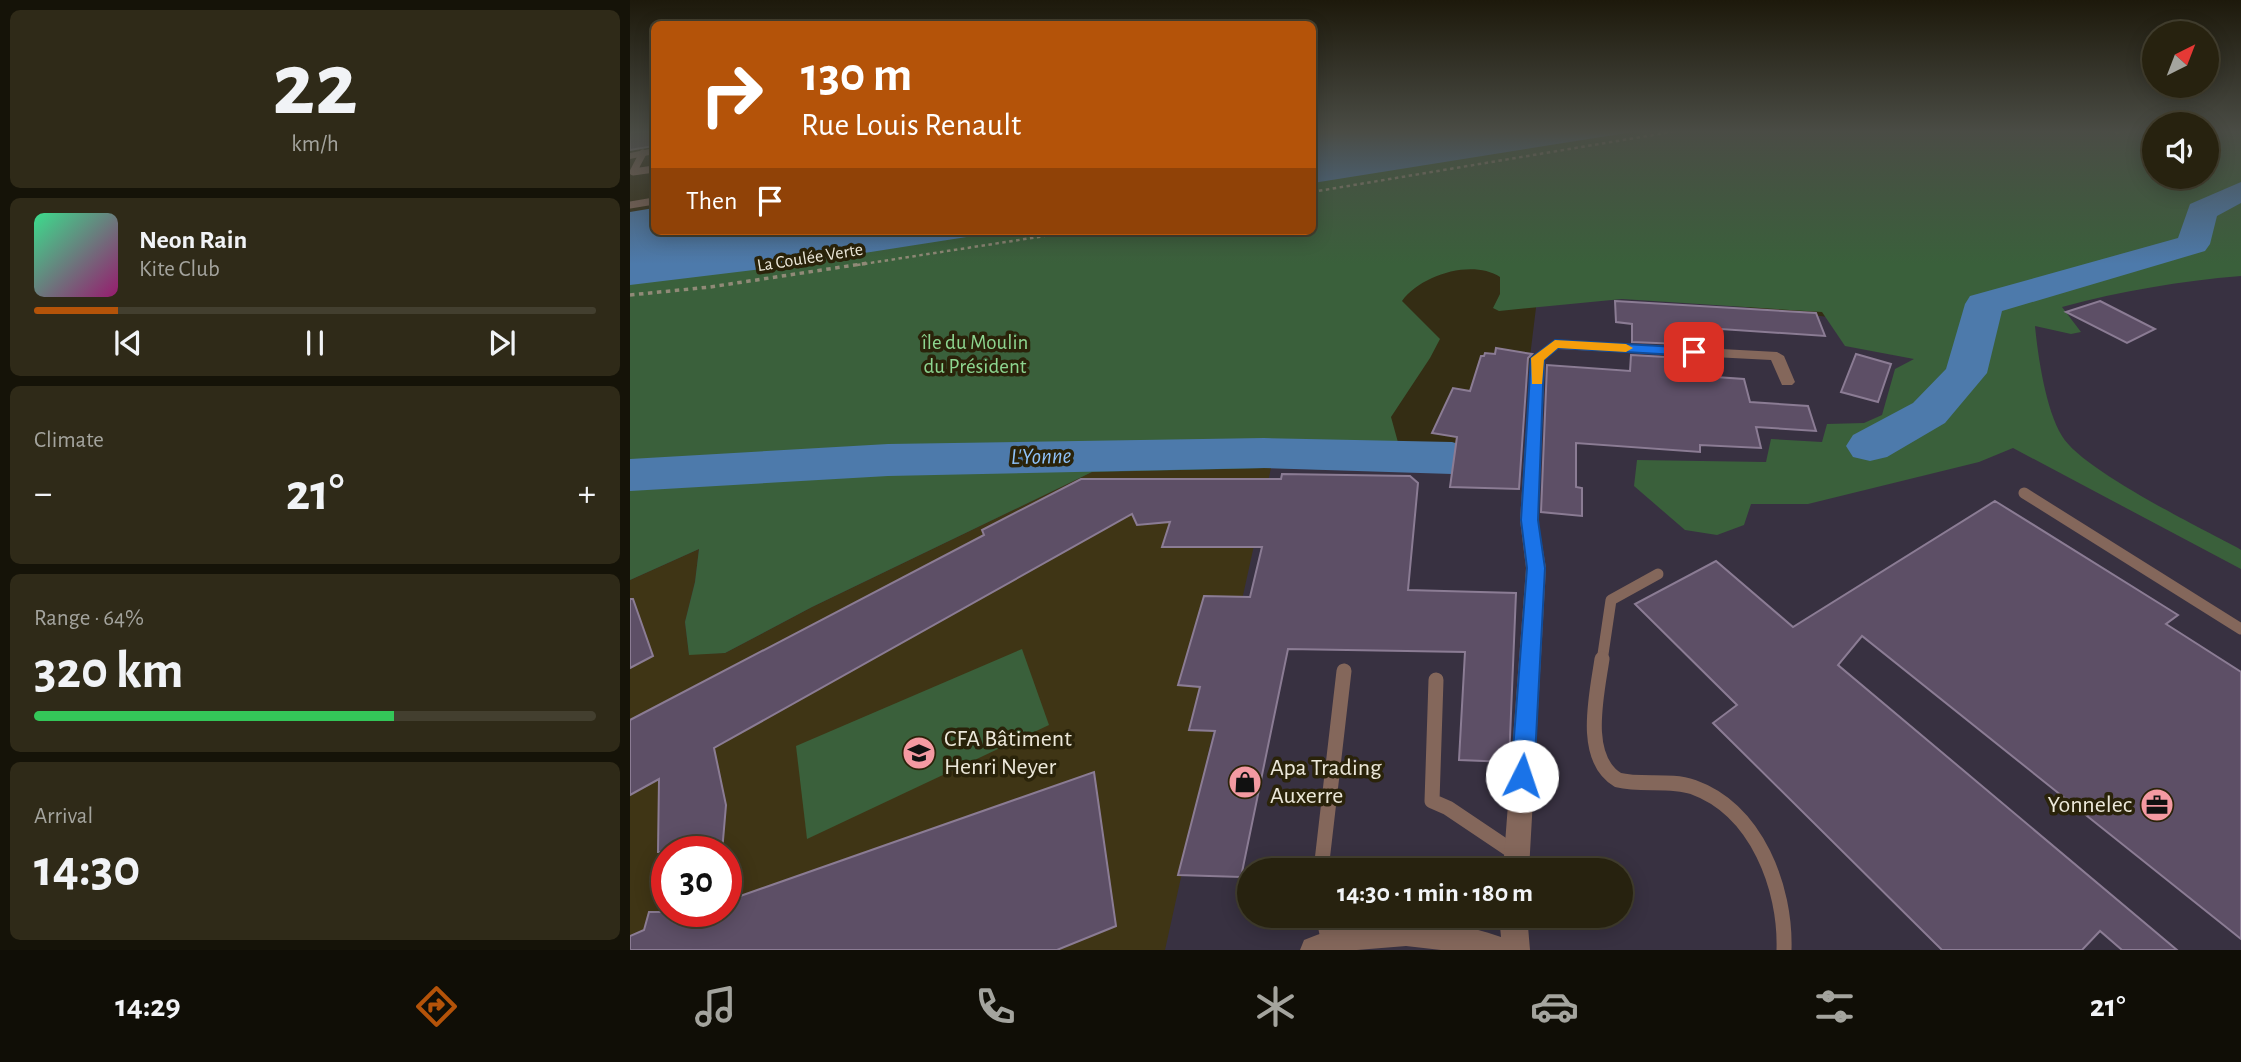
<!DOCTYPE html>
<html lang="en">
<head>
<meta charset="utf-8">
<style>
  :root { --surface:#27220f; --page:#2f2a18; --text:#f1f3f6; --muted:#a4a49e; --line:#433f2f; --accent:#b45309 }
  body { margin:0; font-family:"Alegreya Sans",sans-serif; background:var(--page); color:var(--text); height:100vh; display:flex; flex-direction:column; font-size:26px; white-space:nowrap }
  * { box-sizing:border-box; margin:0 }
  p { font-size:23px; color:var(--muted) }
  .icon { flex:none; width:38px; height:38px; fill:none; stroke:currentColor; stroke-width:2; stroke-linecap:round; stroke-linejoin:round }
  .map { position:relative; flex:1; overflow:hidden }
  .sheet { display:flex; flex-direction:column; gap:10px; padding:10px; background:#151308; width:630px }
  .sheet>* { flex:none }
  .top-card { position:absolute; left:21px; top:21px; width:665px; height:214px; border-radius:10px; box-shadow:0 4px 18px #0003,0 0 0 2px var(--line); background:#b45309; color:#fff; overflow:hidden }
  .needle { width:46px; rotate:42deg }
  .tools { position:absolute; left:1512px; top:21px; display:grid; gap:14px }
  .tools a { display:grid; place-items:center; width:77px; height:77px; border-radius:50%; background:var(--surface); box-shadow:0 4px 18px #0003,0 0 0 2px var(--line); font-size:35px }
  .speed { position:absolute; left:21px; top:836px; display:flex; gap:14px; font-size:35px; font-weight:700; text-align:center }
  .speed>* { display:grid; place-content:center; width:91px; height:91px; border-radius:50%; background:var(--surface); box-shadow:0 4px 18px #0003,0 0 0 2px var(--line); line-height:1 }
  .speed .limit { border:10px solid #d22; background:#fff; color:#111 }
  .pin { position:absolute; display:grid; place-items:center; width:60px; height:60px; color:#fff; margin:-30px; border-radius:14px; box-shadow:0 4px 10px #0006 }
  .me { position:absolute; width:77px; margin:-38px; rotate:4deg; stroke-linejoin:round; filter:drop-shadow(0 0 5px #0008) }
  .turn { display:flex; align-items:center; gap:24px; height:147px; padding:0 35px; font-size:32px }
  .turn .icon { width:91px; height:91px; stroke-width:2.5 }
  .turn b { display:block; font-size:49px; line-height:60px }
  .then { display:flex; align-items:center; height:66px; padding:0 35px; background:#0003; gap:14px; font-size:26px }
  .big { font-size:52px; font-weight:700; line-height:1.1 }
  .sheet .tile { flex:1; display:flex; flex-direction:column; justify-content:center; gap:10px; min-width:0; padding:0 24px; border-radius:10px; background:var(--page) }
  .sheet .dial { align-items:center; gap:0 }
  .dial b { font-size:91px; line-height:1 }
  .song { display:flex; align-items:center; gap:21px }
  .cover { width:84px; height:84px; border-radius:10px; background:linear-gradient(135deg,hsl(150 70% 55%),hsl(320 70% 35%)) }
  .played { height:7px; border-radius:4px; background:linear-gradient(90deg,var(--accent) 15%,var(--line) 15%) }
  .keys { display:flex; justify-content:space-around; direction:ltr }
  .heat { display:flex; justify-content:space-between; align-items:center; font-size:38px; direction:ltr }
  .charge { height:10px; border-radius:5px; background:linear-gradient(90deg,#34c759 64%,var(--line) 0) }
  .trip { position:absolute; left:607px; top:858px; width:396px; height:70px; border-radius:35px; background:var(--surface); box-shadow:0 4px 18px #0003,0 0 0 2px var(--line); font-weight:700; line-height:70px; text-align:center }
  .tabs { display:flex; height:112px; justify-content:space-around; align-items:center; background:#100e06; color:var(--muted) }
  .tabs .icon { width:49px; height:49px }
  .tabs .current { color:var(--accent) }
  .tabs b { font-size:32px; color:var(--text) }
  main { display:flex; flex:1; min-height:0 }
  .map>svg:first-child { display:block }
</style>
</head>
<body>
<main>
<section class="sheet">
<div class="tile dial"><b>22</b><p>km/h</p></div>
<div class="tile">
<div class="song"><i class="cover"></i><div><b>Neon Rain</b><p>Kite Club</p></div></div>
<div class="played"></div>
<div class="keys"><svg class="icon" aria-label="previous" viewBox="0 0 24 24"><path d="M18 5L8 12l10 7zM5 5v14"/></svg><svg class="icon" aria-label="pause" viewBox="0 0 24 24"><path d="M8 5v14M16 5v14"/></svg><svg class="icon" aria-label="next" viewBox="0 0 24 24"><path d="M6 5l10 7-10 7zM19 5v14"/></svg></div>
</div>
<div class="tile"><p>Climate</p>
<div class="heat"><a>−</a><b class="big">21°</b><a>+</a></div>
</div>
<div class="tile"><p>Range · 64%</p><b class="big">320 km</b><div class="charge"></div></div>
<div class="tile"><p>Arrival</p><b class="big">14:30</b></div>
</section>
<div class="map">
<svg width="1611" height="950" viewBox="0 0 1611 950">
  <rect width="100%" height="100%" fill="#342d14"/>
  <path fill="#383141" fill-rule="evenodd" d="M1611,191V950H0V508L565,450L888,455L909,283L1351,335ZM37,852H96V912H37ZM620,870H990V915H620Z"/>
  <path fill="#3f3515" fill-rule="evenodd" d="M641,468L535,950H0V580L69,549L65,582L55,622L59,654L95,653L182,607L462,472ZM37,852H96V912H37Z"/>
  <g fill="#3a603b">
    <path d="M1003,131H1524V177H1577V131H1611V276C1550,281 1491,291 1432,307L1451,332L1441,334L1405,326C1408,357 1416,410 1432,436C1452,470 1569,527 1608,548L1611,550V569L1383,448L1349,462L1178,504H1121L1114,525L1087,535L1055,530L1004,486L1007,460L1136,462L1141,439L1192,442L1197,424L1234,423L1252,415L1265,369L1284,359L1215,346L1192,312L992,299L869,311L863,308L870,294V277C842,259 791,275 772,301L810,339L800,358L761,417L769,446L802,472L641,468L462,472L182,607L95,653L59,655L55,622L65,582L69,549L0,580V281L334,231H682L683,179Z"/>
    <path d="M392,649L419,725L177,839L166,746Z"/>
  </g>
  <g fill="#4d7aab">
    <path d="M683,131H1009L683,183Z"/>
    <path d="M24,208V231H375L132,269L0,285V212Z"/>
  </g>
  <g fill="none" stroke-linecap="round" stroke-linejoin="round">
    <g fill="#4d7aab" fill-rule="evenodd">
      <path d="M1611,182V203L1587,216L1580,244L1575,251L1372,311L1357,373L1315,423L1257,457L1240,461L1223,457L1216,446L1223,435L1283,403L1316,369L1335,304L1340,296L1548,238L1560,204Z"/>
      <path d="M634,438L822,442L839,447L846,458L839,469L822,474L634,468L258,476L0,491V459L258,444Z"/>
    </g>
  </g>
  <g fill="#5d4f66" stroke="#8b7c94" stroke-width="2">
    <path d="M11,131H24V146L0,150V133Z"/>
    <path d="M985,301L1186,313L1195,336L1091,329L1092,334L1048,331L1050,344L1002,342V324L986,322Z"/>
    <path d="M1470,301L1525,329L1497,343L1436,312Z"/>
    <path d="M866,348L902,354L898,358L889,489L820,487L827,437L802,433L823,388L840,391L851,356H854L855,353L865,354Z"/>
    <path d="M1226,354L1261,364L1248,402L1211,392Z"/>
    <path d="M1001,355L1053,358L1057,375L1114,379L1120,402L1178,406L1186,431L1126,427L1131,448L1070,445V452L946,443V487L952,488V516L911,512L917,365L1000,371Z"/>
    <path d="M652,474L780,476L788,483L778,590L886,593L879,762L829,760L835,652L658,649L611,877L548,875L585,731L559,730L570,687L548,685L574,596L620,597L632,547H532L540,522L507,525L502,514L84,748L96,805L92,852H28L29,779L0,795V720L354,535L352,530L451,479H651Z"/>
    <path d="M1365,501L1548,615L1536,624L1611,672V939L1232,636L1208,665L1547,950H1492L1470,931L1452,950H1312L1083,723L1107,705L1005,604L1086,561L1163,627Z"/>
    <path d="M0,599H3L23,656L0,668Z"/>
    <path d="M464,772L486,926L427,950H0V936L14,930L19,912H96V901Z"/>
  </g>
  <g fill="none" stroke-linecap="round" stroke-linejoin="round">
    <g stroke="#908a77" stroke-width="2.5" stroke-dasharray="3.5 3.5" stroke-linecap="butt">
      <path d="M1486,131L1490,137"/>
      <path d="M682,192L1047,131"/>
      <path d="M227,265L447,231"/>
    </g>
    <path stroke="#908a77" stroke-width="3.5" stroke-dasharray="4.5 4.5" stroke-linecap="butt" d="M0,295L80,287L238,263"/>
    <g stroke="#84675b" stroke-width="7">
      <path d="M13,153L3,172L24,169"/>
      <path d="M0,205L24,201"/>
    </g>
    <g stroke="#84675b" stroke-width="11">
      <path d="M1394,493L1611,629"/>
      <path d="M972,661L981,600L1028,574"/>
    </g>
    <g stroke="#84675b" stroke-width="15">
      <path d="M972,659C967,694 951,758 988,780C1012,786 1039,779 1063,787C1127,810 1156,888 1154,950"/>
      <path d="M806,680L802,801L818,808L885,853"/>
      <path d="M691,870L714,671"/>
      <path d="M693,915L699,943"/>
    </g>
    <g fill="#84675b" fill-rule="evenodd">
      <path d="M24,148V154L0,159V153Z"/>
      <path d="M925,340L1147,352L1154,356L1165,382L1162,385H1152L1141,360L928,349L915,359L908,520L916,568L899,870H873L896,568L890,520L901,358Z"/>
      <path d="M869,915H897L900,950H811L776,946L727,950H670L674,940C742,912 801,914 871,937Z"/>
    </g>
  </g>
  <linearGradient id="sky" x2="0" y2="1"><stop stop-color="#1d190b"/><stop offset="0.5" stop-color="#4a4c45"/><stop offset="1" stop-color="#4a4c45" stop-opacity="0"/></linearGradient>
  <rect width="1611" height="264" fill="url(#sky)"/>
  <path fill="#1a73e8" stroke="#114b97" stroke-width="2" d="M925,340L1064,348L1071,352L1064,356L928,348L914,360L908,520L915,568L904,776L900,783L892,786L885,783L881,776L897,568L891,520L901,358Z"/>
  <path fill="#f59e0b" d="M925,340L996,344L1003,348L996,352L928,348L914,360L912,384H902L901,358Z"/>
  <defs>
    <symbol id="university-disc" viewBox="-11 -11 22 22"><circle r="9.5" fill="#f49aa2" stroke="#2a230a"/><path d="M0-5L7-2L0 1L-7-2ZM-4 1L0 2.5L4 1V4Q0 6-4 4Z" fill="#111"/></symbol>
    <symbol id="shop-disc" viewBox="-11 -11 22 22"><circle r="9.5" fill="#f49aa2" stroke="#2a230a"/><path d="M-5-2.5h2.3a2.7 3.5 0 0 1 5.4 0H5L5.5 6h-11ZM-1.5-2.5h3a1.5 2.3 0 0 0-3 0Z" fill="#111"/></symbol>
    <symbol id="office-disc" viewBox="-11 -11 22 22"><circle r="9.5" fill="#f49aa2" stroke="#2a230a"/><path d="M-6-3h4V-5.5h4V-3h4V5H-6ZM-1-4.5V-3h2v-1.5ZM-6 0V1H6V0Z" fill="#111"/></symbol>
  </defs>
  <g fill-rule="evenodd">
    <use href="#university-disc" x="270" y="734" width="38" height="38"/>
    <use href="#shop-disc" x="596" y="763" width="38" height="38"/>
    <use href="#office-disc" x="1508" y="786" width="38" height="38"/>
  </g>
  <g text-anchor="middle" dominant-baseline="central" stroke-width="7" stroke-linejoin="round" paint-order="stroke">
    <g font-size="18" fill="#ece8da" stroke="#2a230a">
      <text transform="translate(180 258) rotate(-9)">La Coulée Verte</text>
    </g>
    <g font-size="21" fill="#8dd58f" stroke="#2a230a">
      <text x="345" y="342">île du Moulin<tspan x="345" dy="24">du Président</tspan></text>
    </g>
    <g font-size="23" font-style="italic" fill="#8fc3fb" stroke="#2a230a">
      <text transform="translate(411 457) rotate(-1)">L'Yonne</text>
    </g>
    <g font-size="24" fill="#ece8da" stroke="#2a230a" text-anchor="start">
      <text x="314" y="739">CFA Bâtiment<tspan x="314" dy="28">Henri Neyer</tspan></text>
      <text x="640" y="768">Apa Trading<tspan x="640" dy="28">Auxerre</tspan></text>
      <text x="1502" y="805" text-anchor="end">Yonnelec</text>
    </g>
  </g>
</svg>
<div class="tools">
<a><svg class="needle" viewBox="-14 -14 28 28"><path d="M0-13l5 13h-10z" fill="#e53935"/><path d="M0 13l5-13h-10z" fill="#a4a49e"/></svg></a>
<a><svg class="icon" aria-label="sound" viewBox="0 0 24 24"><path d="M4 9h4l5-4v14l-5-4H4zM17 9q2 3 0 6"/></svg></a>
</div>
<div class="speed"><div class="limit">30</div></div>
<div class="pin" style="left:1064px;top:352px;background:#d93025"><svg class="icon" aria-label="arrive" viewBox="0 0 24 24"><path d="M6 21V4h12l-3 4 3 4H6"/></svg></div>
<svg class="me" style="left:892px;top:776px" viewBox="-20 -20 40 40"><circle r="19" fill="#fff"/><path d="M0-13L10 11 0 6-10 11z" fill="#1a73e8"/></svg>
<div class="trip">14:30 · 1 min · 180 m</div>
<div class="top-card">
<div class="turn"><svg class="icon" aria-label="right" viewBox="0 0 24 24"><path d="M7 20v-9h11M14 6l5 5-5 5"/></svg><div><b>130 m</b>Rue Louis Renault</div></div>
<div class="then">Then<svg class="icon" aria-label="arrive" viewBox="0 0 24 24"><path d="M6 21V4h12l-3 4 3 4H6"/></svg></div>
</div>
</div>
</main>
<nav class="tabs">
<b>14:29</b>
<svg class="icon current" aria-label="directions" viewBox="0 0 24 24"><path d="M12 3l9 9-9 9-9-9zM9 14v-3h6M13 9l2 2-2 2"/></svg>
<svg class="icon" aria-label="music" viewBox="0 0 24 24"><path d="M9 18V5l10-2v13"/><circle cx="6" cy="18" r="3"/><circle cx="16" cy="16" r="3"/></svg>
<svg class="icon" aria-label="phone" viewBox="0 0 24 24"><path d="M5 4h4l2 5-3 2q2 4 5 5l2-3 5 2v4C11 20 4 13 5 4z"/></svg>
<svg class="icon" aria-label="climate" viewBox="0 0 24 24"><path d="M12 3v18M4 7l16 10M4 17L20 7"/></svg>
<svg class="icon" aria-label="car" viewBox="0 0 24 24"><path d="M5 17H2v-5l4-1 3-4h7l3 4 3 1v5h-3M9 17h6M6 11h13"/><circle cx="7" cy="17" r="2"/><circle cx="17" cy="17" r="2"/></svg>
<svg class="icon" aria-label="filters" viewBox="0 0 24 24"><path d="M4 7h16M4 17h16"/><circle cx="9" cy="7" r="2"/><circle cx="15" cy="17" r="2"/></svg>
<b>21°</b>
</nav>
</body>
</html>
